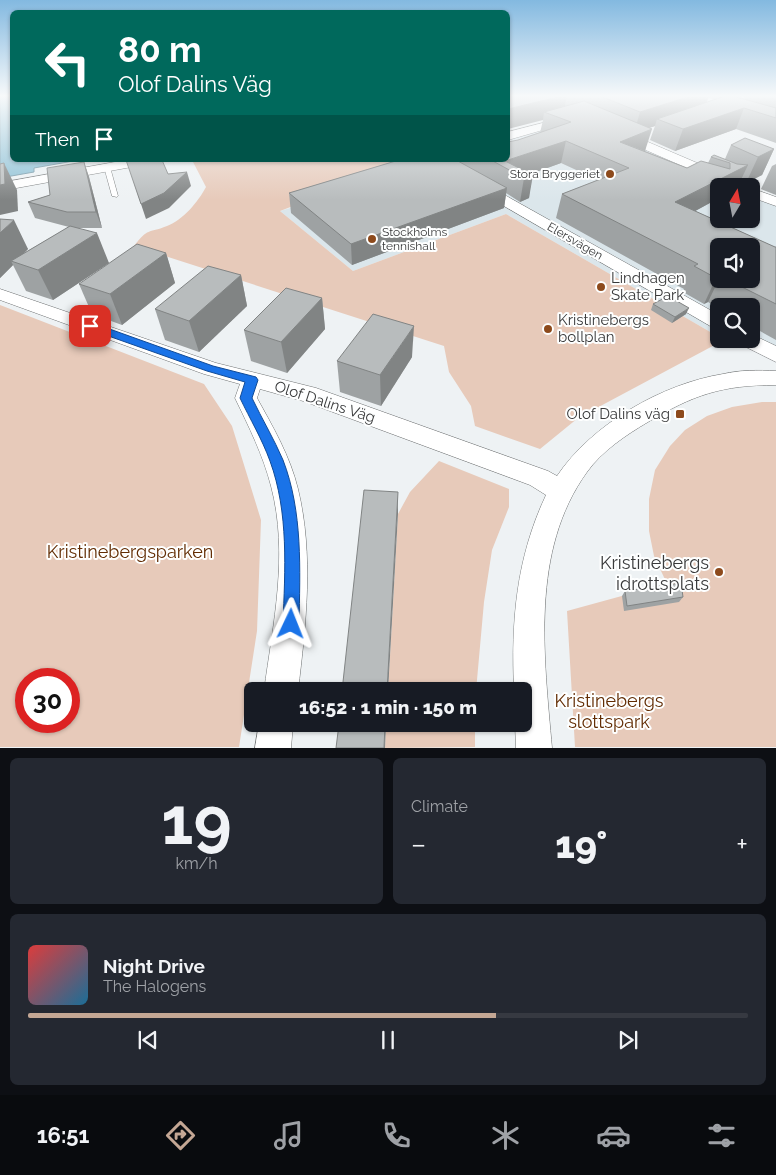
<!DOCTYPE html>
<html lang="en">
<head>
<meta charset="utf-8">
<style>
  :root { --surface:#171b24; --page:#242831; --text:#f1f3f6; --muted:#9ea1a6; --line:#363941; --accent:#c4a794 }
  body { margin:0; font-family:Raleway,sans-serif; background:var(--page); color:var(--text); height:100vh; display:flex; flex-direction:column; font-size:19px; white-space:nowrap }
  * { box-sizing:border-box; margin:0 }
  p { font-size:16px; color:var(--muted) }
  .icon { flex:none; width:28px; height:28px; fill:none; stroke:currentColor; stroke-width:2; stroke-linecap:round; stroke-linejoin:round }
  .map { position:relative; height:748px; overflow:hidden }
  .panel { display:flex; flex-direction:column; gap:10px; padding:10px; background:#0d0f14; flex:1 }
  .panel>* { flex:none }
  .hud { position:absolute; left:10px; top:10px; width:500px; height:152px; border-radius:8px; box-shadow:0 1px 4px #0004; background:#00695c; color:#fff; overflow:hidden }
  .needle { width:32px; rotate:10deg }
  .controls { position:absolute; left:710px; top:178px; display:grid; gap:10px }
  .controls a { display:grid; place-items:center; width:50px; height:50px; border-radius:8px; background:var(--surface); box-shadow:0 1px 4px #0004; font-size:25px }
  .speed { position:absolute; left:15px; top:668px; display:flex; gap:10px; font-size:25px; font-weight:700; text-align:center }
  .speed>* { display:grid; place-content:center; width:65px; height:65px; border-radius:50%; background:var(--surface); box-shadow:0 1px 4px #0004; line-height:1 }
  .speed .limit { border:8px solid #d22; background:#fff; color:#111 }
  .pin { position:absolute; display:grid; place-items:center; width:42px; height:42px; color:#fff; margin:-21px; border-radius:10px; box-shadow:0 2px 8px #0006 }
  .me { position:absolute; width:55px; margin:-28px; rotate:2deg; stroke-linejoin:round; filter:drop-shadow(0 0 4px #0008) }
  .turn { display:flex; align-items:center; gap:18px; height:105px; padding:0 25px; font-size:22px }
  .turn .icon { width:65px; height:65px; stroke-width:2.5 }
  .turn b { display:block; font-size:35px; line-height:42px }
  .then { display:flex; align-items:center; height:48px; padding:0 25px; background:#0003; gap:10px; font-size:19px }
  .big { font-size:38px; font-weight:800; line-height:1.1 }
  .panel .card { flex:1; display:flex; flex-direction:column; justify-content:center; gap:8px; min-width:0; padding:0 18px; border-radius:8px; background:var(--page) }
  .panel .dial { align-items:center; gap:0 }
  .dial b { font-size:65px; line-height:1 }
  .song { display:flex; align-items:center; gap:15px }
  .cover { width:60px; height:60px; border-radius:8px; background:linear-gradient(135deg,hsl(0 70% 55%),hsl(200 70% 35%)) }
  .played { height:5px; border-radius:2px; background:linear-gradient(90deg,var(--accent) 65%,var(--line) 65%) }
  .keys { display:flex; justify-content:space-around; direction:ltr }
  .heat { display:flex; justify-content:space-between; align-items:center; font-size:28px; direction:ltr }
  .panel .tiles { flex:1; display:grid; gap:10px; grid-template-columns:1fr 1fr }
  .card:last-child { grid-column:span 2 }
  .trip { position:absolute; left:244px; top:682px; width:288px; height:50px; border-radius:8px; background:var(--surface); box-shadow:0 1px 4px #0004; font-weight:800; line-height:50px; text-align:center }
  .dock { display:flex; height:80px; justify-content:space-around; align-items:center; background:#090b0e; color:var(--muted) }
  .dock .icon { width:35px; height:35px }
  .dock .active { color:var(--accent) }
  .dock b { font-size:22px; color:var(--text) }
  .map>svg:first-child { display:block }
</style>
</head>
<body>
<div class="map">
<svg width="776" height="748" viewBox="0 0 776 748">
  <rect width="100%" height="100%" fill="#eef2f4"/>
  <path fill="#dbe6eb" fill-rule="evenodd" d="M580,116L738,186H719V219H751V192L776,203V355L722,339H751V306H719V337L506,214L353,271L280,211L307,203L508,160V136ZM719,246H751V279H719Z"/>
  <g fill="#e7caba" fill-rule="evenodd">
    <path d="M192,160H414L280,211L353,271L506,214L719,337V339L724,340L578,418L540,449L475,426L471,406L449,372L444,346L134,246C149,227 147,234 167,226C183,220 198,202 206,187Z"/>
    <path d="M0,305L204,384L232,426L261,520L257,631L239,747H0ZM26,679H69V721H26Z"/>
    <path d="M762,402H776V747H575L567,611L629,594L669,588L654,556L649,531V499L655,470L670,446L685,430L707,416L732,407Z"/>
    <path d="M439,461L509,489V507L492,550L484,602L476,691H388L398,514L410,492Z"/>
    <path d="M386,724H475V747L385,748Z"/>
  </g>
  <path fill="#8dc0d5" stroke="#7498a7" d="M0,96H12V160H79L34,168V172L0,178Z"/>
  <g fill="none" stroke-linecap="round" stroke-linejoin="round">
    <defs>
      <path id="lane" d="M107,165L110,167L118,196L117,197L112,196L104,167Z"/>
      <g id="street">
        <path d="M570,116L576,119L574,121L508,140V132Z"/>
        <path d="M620,130L744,183L746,186H728L616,137L614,134L616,131Z"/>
        <path d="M126,160H155L148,164L0,191V183Z"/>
        <path d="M425,160H442L719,315V329L712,327Z"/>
        <path d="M751,188L776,197V206L751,197Z"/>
        <path d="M0,289L216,363L316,388L548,471L557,476C592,424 662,384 723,374C740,370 758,370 776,371V385C722,385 693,395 648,422C626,435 602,451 587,472C530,551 544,656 552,748H516L515,724H522V691H514C511,621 516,559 546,495L530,485L303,401L260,389L257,398C273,427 290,456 298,489C314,555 306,624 298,691H264C273,624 289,554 271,486C263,455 249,427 235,398L240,384L204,374L0,300Z"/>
        <path d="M751,334L776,346V362L740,344L737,339H751Z"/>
        <path d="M259,724H293L291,748H255Z"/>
      </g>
    </defs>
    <use href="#lane" stroke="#6f7273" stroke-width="1"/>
    <use href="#street" stroke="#6f7273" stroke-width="1"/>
    <use href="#lane" fill="#fff" fill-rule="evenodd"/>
    <use href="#street" fill="#fff" fill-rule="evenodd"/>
  </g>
  <g fill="#9ea2a3" fill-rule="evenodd">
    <path d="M508,96H744L739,97L744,99L745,96H776V143L736,129L675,151L650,140L655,126L649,128L645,151L687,168L708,163L711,157L725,159L731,145L774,149L762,175L746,183L741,181L738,186H719V198L695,211L775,247H776V340L751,326V306H719V308L708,302L704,304L683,292L684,289L556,218L562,194L598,180L561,163L531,174L529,198L520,202L506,193L504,208L352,265L291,213L289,193L399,160H508L518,140L540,133L543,120ZM708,98L714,99L707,102ZM719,246L751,279H719Z"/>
    <path d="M84,162L89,177L102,228H79L109,263L53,300L26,291L13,265L0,278V219L28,249L24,253L69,227L35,218L28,202L50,195Z"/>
    <path d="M776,164V195L761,189L772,166Z"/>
    <path d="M166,253L175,283L122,325L92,314L79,284Z"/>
    <path d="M241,275L247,306L199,352L165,340L155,309Z"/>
    <path d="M322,298L325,329L287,373L251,361L244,330Z"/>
    <path d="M653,304L686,314L672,323L651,310Z"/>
    <path d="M412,357L381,406L340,392L337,361Z"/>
    <path d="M625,591L683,597L679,602L624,611L622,596Z"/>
  </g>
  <g fill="#818484">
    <path d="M562,96H567L563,115L544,112L543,120L508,129V109Z"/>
    <path d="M691,96H709L704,109L657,119L655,126L634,133L640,112Z"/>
    <path d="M744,108L736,129L675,151L683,129Z"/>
    <path d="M652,129L645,151L620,142Z"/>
    <path d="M566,141L561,163L522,177L505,161Z"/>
    <path d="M774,149L762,175L746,183L758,157Z"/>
    <path d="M84,162L89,177L102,228L96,212Z"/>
    <path d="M4,163L17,190L18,211L0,215V185Z"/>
    <path d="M748,165L738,186H719V198L666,227L675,202Z"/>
    <path d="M187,172L191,186L169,208L146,219L141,204Z"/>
    <path d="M533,175L529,198L520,202L524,178Z"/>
    <path d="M507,188L504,208L352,265L351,244Z"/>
    <path d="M14,220L28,249L15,262L11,261L13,265L0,278V233Z"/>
    <path d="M97,233L109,263L53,300L38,270Z"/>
    <path d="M166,253L175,283L122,325L110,294Z"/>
    <path d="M241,275L247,306L199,352L189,321Z"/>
    <path d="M719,277V279L708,302L704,304L716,278Z"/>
    <path d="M322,298L325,329L287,373L281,342Z"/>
    <path d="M689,308L686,314L672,323L675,317Z"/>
    <path d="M414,326L412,357L381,406L380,375Z"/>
    <path d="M398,492V514L388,691H387Z"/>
    <path d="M385,724H386L385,748H384Z"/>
  </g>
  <g fill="#b8bcbd" stroke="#818484">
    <path d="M508,96H562L508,109Z"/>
    <path d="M600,96H691L640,112Z"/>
    <path d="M725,96H733L776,108V118L744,108L683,129L657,119Z"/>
    <path d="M584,101L652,129L620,142L687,168L701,161L730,169V163L711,157L714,155L737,164L748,165L675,202L775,247H776V304L726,279H751V246H719V277L716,278L694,266L698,264L562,194L629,168L566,141L508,160V142L518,140L571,122L544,112Z"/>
    <path d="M745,138L774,149L758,157L731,145Z"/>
    <path d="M126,160H162L168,174L187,172L164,193L141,204Z"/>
    <path d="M399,160H456L507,188L351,244L289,193Z"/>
    <path d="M491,160H507L505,161L533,175L524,178Z"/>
    <path d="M84,162L96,212H67L28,202L50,195L47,168Z"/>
    <path d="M4,163L5,184L0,185V164Z"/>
    <path d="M0,219L14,220L0,233Z"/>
    <path d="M70,226L97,233L38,270L11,261Z"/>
    <path d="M137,244L166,253L110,294L79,284Z"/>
    <path d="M208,266L241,275L189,321L155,309Z"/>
    <path d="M286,288L322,298L281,342L244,330Z"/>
    <path d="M668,296L689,308L675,317L653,304Z"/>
    <path d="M373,314L414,326L380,375L337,361Z"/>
    <path d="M364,490L398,492L387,691H342Z"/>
    <path d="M681,583L683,597L627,606L625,591Z"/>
    <path d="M339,724H385L384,748H336Z"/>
  </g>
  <linearGradient id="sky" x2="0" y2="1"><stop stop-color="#83b9e0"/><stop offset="0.48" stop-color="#f7f9fa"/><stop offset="1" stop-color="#f7f9fa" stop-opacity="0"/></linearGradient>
  <rect width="776" height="200" fill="url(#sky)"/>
  <path fill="#1a73e8" stroke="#114b97" d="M90,322L213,366L256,377L258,380L252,398C262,419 274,439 283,460C303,512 300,570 299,624L297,630L291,633L285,630L283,624C285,570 289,513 270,461C262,439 250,419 240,398L245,382L207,371L86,328L84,326Z"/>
  <g fill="#8d4a1c" stroke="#feffff" stroke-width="2">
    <circle cx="610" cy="174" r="5"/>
    <circle cx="372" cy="239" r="5"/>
    <circle cx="601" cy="287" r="5"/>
    <circle cx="548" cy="329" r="5"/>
    <rect x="675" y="409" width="10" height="10" rx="2.5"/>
    <circle cx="719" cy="572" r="5"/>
  </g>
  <g text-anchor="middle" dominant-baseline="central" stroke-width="4" stroke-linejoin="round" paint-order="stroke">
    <g font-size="12" fill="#393a3b" stroke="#feffff" text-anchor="end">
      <text x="600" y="174">Stora Bryggeriet</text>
      <text x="382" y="232" text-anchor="start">Stockholms<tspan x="382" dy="14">tennishall</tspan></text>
    </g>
    <g font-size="12" fill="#393a3b" stroke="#feffff">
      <text transform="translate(575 241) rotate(30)">Elersvägen</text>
    </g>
    <g font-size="15" fill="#393a3b" stroke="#feffff" text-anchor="start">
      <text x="611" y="278">Lindhagen<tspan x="611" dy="17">Skate Park</tspan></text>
      <text x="558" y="320">Kristinebergs<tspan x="558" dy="17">bollplan</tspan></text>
      <text x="670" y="414" text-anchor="end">Olof Dalins väg</text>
    </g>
    <g font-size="15" fill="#393a3b" stroke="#feffff">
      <text transform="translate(325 402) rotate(18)">Olof Dalins Väg</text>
    </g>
    <g font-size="18" fill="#622c03" stroke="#feffff">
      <text x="130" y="551">Kristinebergsparken</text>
      <text x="609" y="700">Kristinebergs<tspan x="609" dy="21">slottspark</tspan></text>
    </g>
    <g font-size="18" fill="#393a3b" stroke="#feffff" text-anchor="end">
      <text x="709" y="562">Kristinebergs<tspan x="709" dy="21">idrottsplats</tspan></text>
    </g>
  </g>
</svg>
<div class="controls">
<a><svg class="needle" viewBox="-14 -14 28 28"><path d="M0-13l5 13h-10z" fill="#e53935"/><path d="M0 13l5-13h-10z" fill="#9ea1a6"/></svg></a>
<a><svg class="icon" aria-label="sound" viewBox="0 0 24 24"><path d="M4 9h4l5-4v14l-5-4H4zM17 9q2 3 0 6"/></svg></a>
<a><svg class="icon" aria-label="search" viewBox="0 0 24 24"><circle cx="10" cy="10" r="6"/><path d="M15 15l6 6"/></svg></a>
</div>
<div class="speed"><div class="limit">30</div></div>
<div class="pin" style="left:90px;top:326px;background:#d93025"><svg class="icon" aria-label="arrive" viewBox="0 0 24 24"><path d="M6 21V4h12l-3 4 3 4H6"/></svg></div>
<svg class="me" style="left:291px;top:624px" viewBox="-20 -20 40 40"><path d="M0-17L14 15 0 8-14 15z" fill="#1a73e8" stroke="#fff" stroke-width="4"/></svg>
<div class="trip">16:52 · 1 min · 150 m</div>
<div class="hud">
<div class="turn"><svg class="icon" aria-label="left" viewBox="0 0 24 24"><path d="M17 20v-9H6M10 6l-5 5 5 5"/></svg><div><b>80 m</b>Olof Dalins Väg</div></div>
<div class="then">Then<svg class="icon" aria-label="arrive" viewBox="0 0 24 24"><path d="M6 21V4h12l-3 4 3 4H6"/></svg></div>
</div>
</div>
<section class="panel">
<div class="tiles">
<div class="card dial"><b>19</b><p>km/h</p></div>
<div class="card"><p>Climate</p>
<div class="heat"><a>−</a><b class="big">19°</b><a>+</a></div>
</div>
<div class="card">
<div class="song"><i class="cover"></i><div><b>Night Drive</b><p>The Halogens</p></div></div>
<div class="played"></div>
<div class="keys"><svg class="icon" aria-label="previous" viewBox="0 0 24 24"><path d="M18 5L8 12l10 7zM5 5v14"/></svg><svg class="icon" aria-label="pause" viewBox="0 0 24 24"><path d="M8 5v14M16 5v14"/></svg><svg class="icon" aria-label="next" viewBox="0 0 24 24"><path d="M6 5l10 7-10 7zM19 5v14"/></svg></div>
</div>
</div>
</section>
<nav class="dock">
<b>16:51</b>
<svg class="icon active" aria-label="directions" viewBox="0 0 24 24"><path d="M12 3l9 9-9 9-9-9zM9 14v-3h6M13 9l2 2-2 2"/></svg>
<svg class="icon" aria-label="music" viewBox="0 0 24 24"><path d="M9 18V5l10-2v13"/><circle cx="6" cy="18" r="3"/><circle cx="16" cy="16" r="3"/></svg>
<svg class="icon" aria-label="phone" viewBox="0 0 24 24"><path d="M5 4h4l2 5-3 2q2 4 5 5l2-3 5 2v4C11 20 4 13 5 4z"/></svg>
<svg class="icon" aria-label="climate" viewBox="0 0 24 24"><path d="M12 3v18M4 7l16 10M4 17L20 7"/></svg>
<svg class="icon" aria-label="car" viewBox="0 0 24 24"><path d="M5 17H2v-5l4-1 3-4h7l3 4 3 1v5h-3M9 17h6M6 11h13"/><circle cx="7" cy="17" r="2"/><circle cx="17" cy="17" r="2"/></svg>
<svg class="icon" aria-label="filters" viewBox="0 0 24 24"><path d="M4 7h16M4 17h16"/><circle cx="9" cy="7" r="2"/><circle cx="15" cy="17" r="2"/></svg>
</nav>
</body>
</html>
